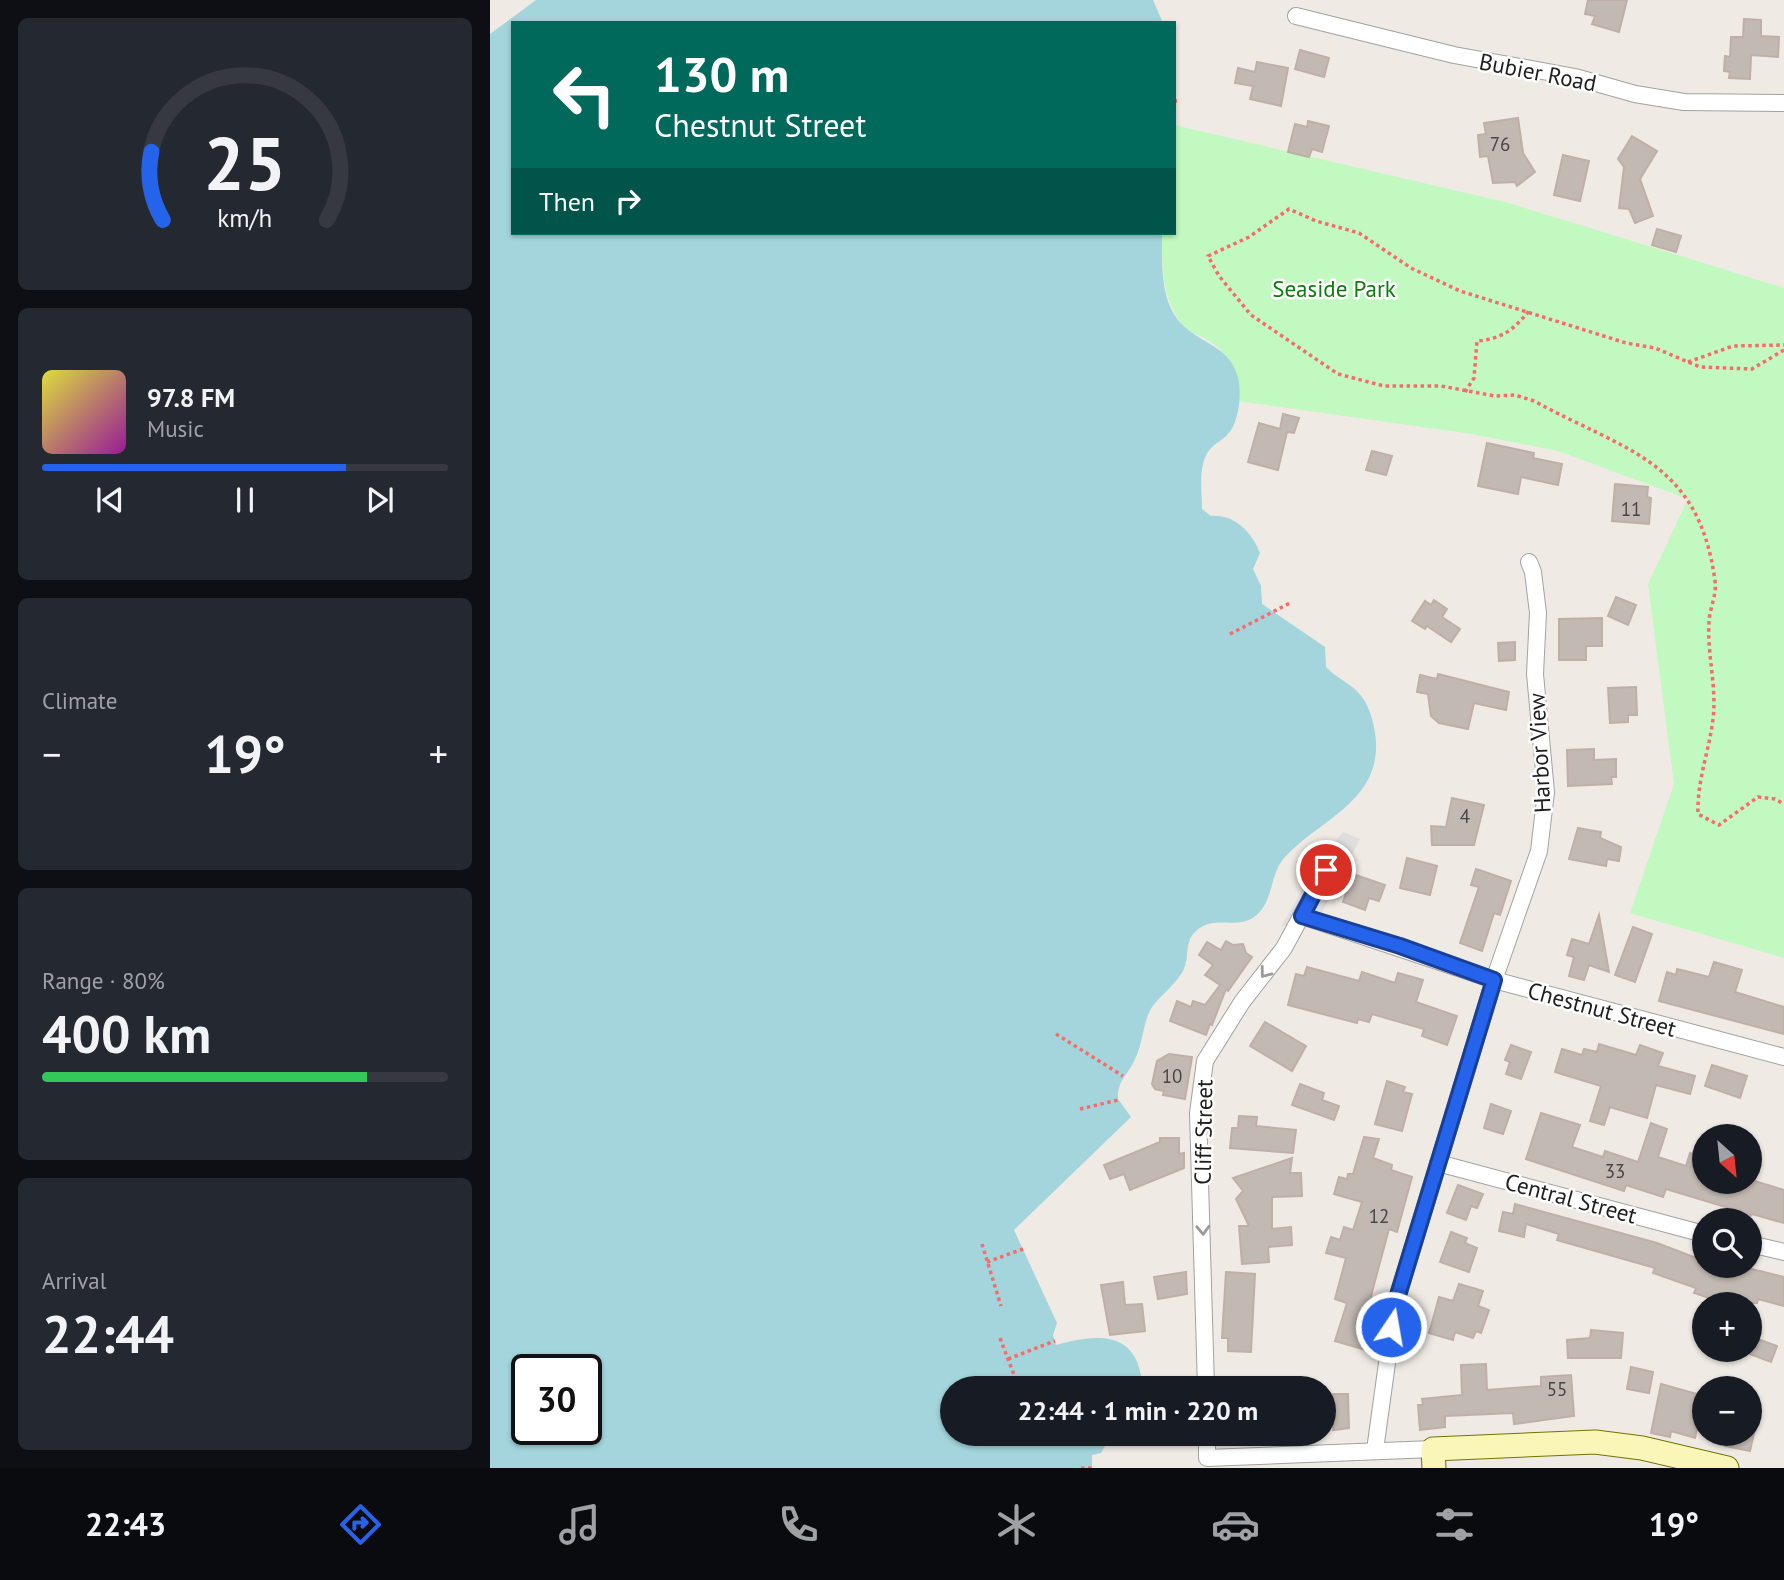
<!DOCTYPE html>
<html lang="en">
<head>
<meta charset="utf-8">
<style>
  :root { --surface:#171b24; --page:#242831; --text:#f1f3f6; --muted:#9ea1a6; --line:#363941; --accent:#2563eb }
  body { margin:0; font-family:"PT Sans",sans-serif; background:var(--page); color:var(--text); height:100vh; display:flex; flex-direction:column; font-size:26px; white-space:nowrap }
  * { box-sizing:border-box; margin:0 }
  p { font-size:23px; color:var(--muted) }
  .icon { flex:none; width:38px; height:38px; fill:none; stroke:currentColor; stroke-width:2; stroke-linecap:round; stroke-linejoin:round }
  .map { position:relative; flex:1; overflow:hidden }
  .details { display:flex; flex-direction:column; gap:18px; padding:18px; background:#0d0f14; width:490px }
  .details>* { flex:none }
  .banner { position:absolute; left:21px; top:21px; width:665px; height:214px; border-radius:0px; box-shadow:0 2px 5px #0004; background:#00695c; color:#fff; overflow:hidden }
  .needle { width:46px; rotate:153deg }
  .tools { position:absolute; left:1202px; top:1124px; display:grid; gap:14px }
  .tools a { display:grid; place-items:center; width:70px; height:70px; border-radius:50%; background:var(--surface); box-shadow:0 2px 5px #0004; font-size:35px }
  .speed { position:absolute; left:21px; top:1354px; display:flex; gap:14px; font-size:35px; font-weight:700; text-align:center }
  .speed>* { display:grid; place-content:center; width:91px; height:91px; border-radius:50%; background:var(--surface); box-shadow:0 2px 5px #0004; line-height:1 }
  .speed .limit { border:4px solid #111; border-radius:10px; background:#fff; color:#111 }
  .pin { position:absolute; display:grid; place-items:center; width:60px; height:60px; color:#fff; margin:-30px; border:4px solid #fff; border-radius:50%; box-shadow:0 2px 7px #0007 }
  .me { position:absolute; width:77px; margin:-38px; rotate:12deg; stroke-linejoin:round; filter:drop-shadow(0 0 5px #0008) }
  .turn { display:flex; align-items:center; gap:24px; height:147px; padding:0 28px; font-size:32px }
  .turn .icon { width:91px; height:91px; stroke-width:2.5 }
  .turn b { display:block; font-size:49px; line-height:60px }
  .then { display:flex; align-items:center; height:66px; padding:0 28px; background:#0003; gap:14px; font-size:26px }
  .big { font-size:52px; font-weight:700; line-height:1.1 }
  .details .widget { flex:1; display:flex; flex-direction:column; justify-content:center; gap:10px; min-width:0; padding:0 24px; border-radius:10px; background:var(--page) }
  .details .dial { align-items:center; gap:0 }
  .dial svg { height:182px; overflow:visible; fill:none; stroke:var(--line); stroke-width:7; stroke-linecap:round; text-anchor:middle }
  .dial text { fill:var(--text); stroke:none }
  .song { display:flex; align-items:center; gap:21px }
  .cover { width:84px; height:84px; border-radius:10px; background:linear-gradient(135deg,hsl(60 70% 55%),hsl(300 70% 35%)) }
  .played { height:7px; border-radius:4px; background:linear-gradient(90deg,var(--accent) 75%,var(--line) 75%) }
  .keys { display:flex; justify-content:space-around; direction:ltr }
  .heat { display:flex; justify-content:space-between; align-items:center; font-size:38px; direction:ltr }
  .charge { height:10px; border-radius:5px; background:linear-gradient(90deg,#34c759 80%,var(--line) 0) }
  .trip { position:absolute; left:450px; top:1376px; width:396px; height:70px; border-radius:35px; background:var(--surface); box-shadow:0 2px 5px #0004; font-weight:700; line-height:70px; text-align:center }
  .tabs { display:flex; height:112px; justify-content:space-around; align-items:center; background:#090b0e; color:var(--muted) }
  .tabs .icon { width:49px; height:49px }
  .tabs .on { color:var(--accent) }
  .tabs b { font-size:32px; color:var(--text) }
  main { display:flex; flex:1; min-height:0 }
  .map>svg:first-child { display:block }
</style>
</head>
<body>
<main>
<section class="details">
<div class="widget dial"><svg viewBox="0 0 100 80">
<path d="M14 69A42 42 0 1 1 86 69"/>
<path d="M14 69A42 42 0 0 1 9 39" stroke="#2563eb"/>
<text x="50" y="56" font-size="32" font-weight="700">25</text>
<text x="50" y="72" font-size="11">km/h</text>
</svg></div>
<div class="widget">
<div class="song"><i class="cover"></i><div><b>97.8 FM</b><p>Music</p></div></div>
<div class="played"></div>
<div class="keys"><svg class="icon" aria-label="previous" viewBox="0 0 24 24"><path d="M18 5L8 12l10 7zM5 5v14"/></svg><svg class="icon" aria-label="pause" viewBox="0 0 24 24"><path d="M8 5v14M16 5v14"/></svg><svg class="icon" aria-label="next" viewBox="0 0 24 24"><path d="M6 5l10 7-10 7zM19 5v14"/></svg></div>
</div>
<div class="widget"><p>Climate</p>
<div class="heat"><a>−</a><b class="big">19°</b><a>+</a></div>
</div>
<div class="widget"><p>Range · 80%</p><b class="big">400 km</b><div class="charge"></div></div>
<div class="widget"><p>Arrival</p><b class="big">22:44</b></div>
</section>
<div class="map">
<svg width="1294" height="1468" viewBox="0 0 1294 1468">
  <rect width="100%" height="100%" fill="#efeae4"/>
  <path fill="#c1f9c0" d="M684,125L1019,203L1294,288V958L1140,913L1184,784L1158,584L1198,499L1068,451L982,434L748,401C750,374 740,353 716,339C708,334 699,333 693,325C671,297 672,266 672,233H684Z"/>
  <path fill="#dedede" d="M853,832L870,839L831,914L791,927L829,860Z"/>
  <path fill="#a4d5dc" fill-rule="evenodd" d="M46,0H663L673,23H23V233H672C672,264 669,306 696,328C715,345 741,348 748,378C752,394 749,422 738,434C733,440 723,444 718,452C708,467 712,491 712,509L721,516C744,514 762,532 770,553L763,569L771,586L772,604L835,647L836,667C847,679 863,684 872,697C881,709 885,728 886,742C889,802 829,820 795,857C779,874 784,903 764,917C746,930 723,914 705,932C694,943 700,958 693,971C685,985 672,994 662,1007C653,1021 653,1042 646,1057C639,1074 627,1080 628,1099L641,1117L524,1230L567,1323L563,1335L566,1345C607,1334 646,1330 652,1382L646,1388H462V1433H622L611,1453L602,1455V1468H0V34ZM37,1370H96V1430H37Z"/>
  <g fill="#c3b9b3" stroke="#c0afa6" stroke-width="2">
    <path d="M1098,0H1137L1129,32L1102,24L1105,16L1095,14Z"/>
    <path d="M1254,19L1271,20V36L1289,37L1288,57L1261,55L1260,79L1239,78L1240,72L1234,71L1235,56L1240,57L1241,37H1253Z"/>
    <path d="M810,50L839,58L834,77L805,69Z"/>
    <path d="M767,62L798,68L791,106L760,99L763,86L745,83L748,68L765,72Z"/>
    <path d="M1028,118L1033,153L1045,172L1027,186L1025,182L1003,183L998,156L990,157L988,135L996,134L994,123Z"/>
    <path d="M818,121L839,126L832,152L822,149L819,157L798,152L805,124L817,127Z"/>
    <path d="M1142,136L1167,151L1150,179L1163,216L1145,223L1139,209L1129,208L1134,167L1128,159Z"/>
    <path d="M1073,155L1099,161L1090,201L1064,195Z"/>
    <path d="M1167,229L1191,236L1186,252L1162,245Z"/>
    <path d="M793,414L809,418L804,433L797,432L788,470L758,462L769,423L790,429Z"/>
    <path d="M997,443L1044,453L1043,458L1072,464L1068,485L1031,477L1028,494L988,486Z"/>
    <path d="M882,451L902,456L896,475L876,470Z"/>
    <path d="M1125,484L1158,487L1157,497L1161,498L1159,524L1122,521Z"/>
    <path d="M1126,597L1146,605L1138,625L1118,616Z"/>
    <path d="M944,600L957,609L952,617L970,629L961,642L937,626L935,629L922,621L935,601L941,605Z"/>
    <path d="M1112,618V646H1096V660H1069V619Z"/>
    <path d="M1025,642V660L1009,661L1008,643Z"/>
    <path d="M948,674L1019,692L1016,710L984,703L978,729L949,723L941,716L938,694L927,692L930,675L947,679Z"/>
    <path d="M1146,687L1147,715H1138V722L1120,723L1118,688Z"/>
    <path d="M1104,749V760L1126,759V777H1121L1122,784L1078,786L1077,750Z"/>
    <path d="M962,798L994,805L984,845H942L941,826L956,827Z"/>
    <path d="M1088,828L1111,832L1110,838L1131,847L1129,861L1117,859L1116,866L1079,859Z"/>
    <path d="M917,858L947,866L940,895L910,888Z"/>
    <path d="M986,869L1021,881L1010,915L1004,913L992,951L970,943L989,887L981,885Z"/>
    <path d="M863,874L895,885L889,901L879,898L875,910L853,902Z"/>
    <path d="M1109,915L1119,972L1099,965L1094,980L1079,976L1084,957L1077,955L1082,939L1099,944Z"/>
    <path d="M1143,927L1162,934L1145,982L1125,975Z"/>
    <path d="M736,941L743,945L753,944L756,953L762,957L738,991L736,989L722,1025L720,1024L716,1035L680,1021L687,1001L701,1007L703,1001L715,1005L730,985L715,975L723,965L709,955L717,942L731,950Z"/>
    <path d="M1224,962L1252,970L1245,992L1294,1007V1034L1169,1001L1177,972L1186,975L1187,969L1219,977Z"/>
    <path d="M817,967L869,981L872,972L905,983L908,973L933,980L926,1002L967,1016L957,1045L932,1036L934,1029L882,1014L879,1022L868,1019L867,1023L798,1005L806,974L814,976Z"/>
    <path d="M775,1022L816,1046L802,1071L760,1046Z"/>
    <path d="M1109,1044L1146,1055L1150,1045L1173,1053L1168,1066L1205,1076L1200,1094L1166,1085L1157,1118L1120,1107L1114,1125L1100,1121L1111,1086L1065,1072L1072,1049L1092,1055L1094,1049L1107,1052Z"/>
    <path d="M1021,1045L1041,1052L1031,1079L1016,1074L1020,1062L1015,1060Z"/>
    <path d="M679,1054L702,1057L695,1099L673,1095L674,1091L665,1089L662,1084L667,1061Z"/>
    <path d="M1222,1065L1257,1076L1250,1098L1215,1086Z"/>
    <path d="M897,1081L915,1087L913,1092L922,1094L912,1131L885,1124Z"/>
    <path d="M810,1084L834,1093L832,1100L849,1106L844,1120L802,1105Z"/>
    <path d="M1001,1104L1021,1111L1013,1134L994,1128Z"/>
    <path d="M1051,1113L1090,1125L1082,1147L1113,1157L1115,1151L1148,1162L1161,1123L1177,1129L1168,1157L1196,1166L1200,1153L1214,1158V1181H1265L1294,1190V1223L1262,1214L1257,1220H1249L1240,1217L1239,1208L1176,1189L1173,1197L1136,1185L1134,1191L1036,1159Z"/>
    <path d="M749,1116L767,1117L766,1126L806,1130L803,1153L740,1148L742,1128H748Z"/>
    <path d="M874,1137L889,1139L883,1158L902,1165L901,1170L922,1177L907,1232L899,1229L882,1292L874,1328L882,1330L876,1350L845,1341L857,1303L845,1299L856,1258L836,1253L841,1237L850,1240L854,1227L863,1230L872,1202L844,1194L849,1177L857,1179L858,1174H863Z"/>
    <path d="M670,1138H689V1154L694,1153V1168L640,1190L634,1174L620,1179L614,1165L670,1142Z"/>
    <path d="M802,1158L800,1173H811L812,1196L782,1197V1229L801,1227L802,1245L778,1247L779,1262L752,1264L749,1226H759L746,1199L753,1191L743,1178Z"/>
    <path d="M968,1185L993,1194L987,1208L981,1206L976,1220L957,1213Z"/>
    <path d="M1025,1204L1167,1243L1214,1261V1265L1249,1272L1250,1266L1294,1277V1306L1268,1299L1267,1303L1224,1304L1225,1300L1204,1293L1206,1288L1163,1273L1165,1268L1067,1240L1069,1234L1036,1224L1034,1237L1009,1231L1013,1212L1023,1214Z"/>
    <path d="M961,1232L977,1238L975,1243L987,1248L979,1272L950,1262Z"/>
    <path d="M696,1272L697,1294L668,1299L664,1277Z"/>
    <path d="M736,1272L765,1274L761,1352L738,1351V1338H732Z"/>
    <path d="M633,1282L635,1305L652,1304L655,1331L620,1335L611,1285Z"/>
    <path d="M969,1284L993,1291L988,1306L999,1310L991,1333L986,1331L983,1338L965,1332L963,1340L939,1333L949,1297L963,1301Z"/>
    <path d="M1101,1330L1133,1333L1131,1358H1078L1077,1340L1100,1338Z"/>
    <path d="M1260,1336L1287,1346L1281,1362L1260,1354Z"/>
    <path d="M996,1364L997,1390L1051,1386V1377L1081,1375L1084,1416L1024,1424L1023,1413L955,1416V1427L930,1430L928,1405H933L932,1399L972,1395L971,1365Z"/>
    <path d="M1141,1367L1163,1372L1159,1393L1137,1389Z"/>
    <path d="M1171,1384L1214,1396L1205,1438L1181,1431L1180,1437L1161,1433Z"/>
    <path d="M843,1394H858L859,1428L843,1430Z"/>
    <path d="M1237,1433H1264L1260,1451L1235,1446Z"/>
  </g>
  <g fill="none" stroke-linecap="round" stroke-linejoin="round">
    <defs>
      <g id="street">
        <path d="M806,16L964,55L1085,77L1145,94L1194,102L1294,103"/>
        <path d="M812,916L1004,980L1294,1057"/>
        <path d="M948,1163L1214,1234"/>
        <path d="M1260,1244L1294,1252"/>
        <path d="M716,1388L708,1113L715,1061L752,1002L794,948L836,870"/>
        <path d="M717,1433V1458L943,1449"/>
        <path d="M885,1450L905,1305L1004,980L1049,851L1056,792L1045,674L1048,613L1043,572L1039,562"/>
      </g>
      <path id="secondary" d="M944,1468L943,1449L1105,1442L1152,1448L1237,1468"/>
    </defs>
    <use href="#street" stroke="#a2a2a2" stroke-width="18"/>
    <use href="#secondary" stroke="#737405" stroke-width="25"/>
    <g stroke="#f96b6a" stroke-width="3.5" stroke-dasharray="3.5 3.5" stroke-linecap="butt">
      <path d="M684,101H687"/>
      <path d="M1294,350L1262,369L1210,367L1165,348L1136,343L970,291L921,268L869,233L826,221L799,209L759,237L718,256L729,276L761,315L848,374L894,386H951L1005,396L1025,395L1044,401C1135,451 1209,460 1225,581C1227,596 1219,609 1219,623C1217,655 1227,687 1223,719C1219,752 1207,780 1208,814L1229,825L1268,797L1285,799L1294,804"/>
      <path d="M1198,362L1243,346L1294,345"/>
      <path d="M975,392L984,378L987,341C1012,339 1023,330 1039,311"/>
      <path d="M740,634L802,602"/>
      <path d="M566,1034L633,1076"/>
      <path d="M590,1109L628,1100"/>
      <path d="M492,1244L511,1306"/>
      <path d="M497,1262L533,1249"/>
      <path d="M510,1338L529,1388"/>
      <path d="M518,1359L565,1341"/>
      <path d="M591,1468H602"/>
    </g>
    <use href="#street" stroke="#fff" stroke-width="16"/>
    <use href="#secondary" stroke="#f9f6b7" stroke-width="23"/>
  </g>
  <defs><path id="oneway-chevron" d="M-2-3.5L2.5 0L-2 3.5" fill="none" stroke-width="1.6" stroke-linecap="round" stroke-linejoin="round" transform="scale(1.75)"/></defs>
  <g stroke="#9a9a9a">
    <use href="#oneway-chevron" transform="translate(775 973) rotate(127)"/>
    <use href="#oneway-chevron" transform="translate(713 1230) rotate(88)"/>
  </g>
  <g fill="none" stroke-linecap="round" stroke-linejoin="round">
    <defs>
      <path id="route" d="M836,870L812,916L910,946L1004,980L905,1305L901,1327"/>
    </defs>
    <use href="#route" stroke="#184099" stroke-width="18"/>
    <use href="#route" stroke="#2563eb" stroke-width="12"/>
  </g>
  <g text-anchor="middle" dominant-baseline="central" stroke-width="5" stroke-linejoin="round" paint-order="stroke">
    <g font-size="19" fill="#474543">
      <text x="1010" y="144">76</text>
      <text x="1141" y="509">11</text>
      <text x="975" y="816">4</text>
      <text x="682" y="1076">10</text>
      <text x="1125" y="1171">33</text>
      <text x="889" y="1216">12</text>
      <text x="1067" y="1389">55</text>
    </g>
    <g font-size="23" fill="#1e1e1e" stroke="#fff">
      <text transform="translate(1048 72) rotate(11)">Bubier Road</text>
      <text transform="translate(1049 753) rotate(-93)">Harbor View</text>
      <text transform="translate(1112 1009) rotate(15)">Chestnut Street</text>
      <text transform="translate(713 1132) rotate(-89)">Cliff Street</text>
      <text transform="translate(1081 1198) rotate(15)">Central Street</text>
    </g>
    <g font-size="23" fill="#0d7c0c" stroke="#fff">
      <text x="844" y="288">Seaside Park</text>
    </g>
  </g>
</svg>
<div class="tools">
<a><svg class="needle" viewBox="-14 -14 28 28"><path d="M0-13l5 13h-10z" fill="#e53935"/><path d="M0 13l5-13h-10z" fill="#9ea1a6"/></svg></a>
<a><svg class="icon" aria-label="search" viewBox="0 0 24 24"><circle cx="10" cy="10" r="6"/><path d="M15 15l6 6"/></svg></a>
<a>+</a>
<a>−</a>
</div>
<div class="speed"><div class="limit">30</div></div>
<div class="pin" style="left:836px;top:870px;background:#d93025"><svg class="icon" aria-label="arrive" viewBox="0 0 24 24"><path d="M6 21V4h12l-3 4 3 4H6"/></svg></div>
<svg class="me" style="left:901px;top:1327px" viewBox="-20 -20 40 40"><circle r="17" fill="#2563eb" stroke="#fff" stroke-width="3"/><path d="M0-11L8 9 0 5-8 9z" fill="#fff"/></svg>
<div class="trip">22:44 · 1 min · 220 m</div>
<div class="banner">
<div class="turn"><svg class="icon" aria-label="left" viewBox="0 0 24 24"><path d="M17 20v-9H6M10 6l-5 5 5 5"/></svg><div><b>130 m</b>Chestnut Street</div></div>
<div class="then">Then<svg class="icon" aria-label="right" viewBox="0 0 24 24"><path d="M7 20v-9h11M14 6l5 5-5 5"/></svg></div>
</div>
</div>
</main>
<nav class="tabs">
<b>22:43</b>
<svg class="icon on" aria-label="directions" viewBox="0 0 24 24"><path d="M12 3l9 9-9 9-9-9zM9 14v-3h6M13 9l2 2-2 2"/></svg>
<svg class="icon" aria-label="music" viewBox="0 0 24 24"><path d="M9 18V5l10-2v13"/><circle cx="6" cy="18" r="3"/><circle cx="16" cy="16" r="3"/></svg>
<svg class="icon" aria-label="phone" viewBox="0 0 24 24"><path d="M5 4h4l2 5-3 2q2 4 5 5l2-3 5 2v4C11 20 4 13 5 4z"/></svg>
<svg class="icon" aria-label="climate" viewBox="0 0 24 24"><path d="M12 3v18M4 7l16 10M4 17L20 7"/></svg>
<svg class="icon" aria-label="car" viewBox="0 0 24 24"><path d="M5 17H2v-5l4-1 3-4h7l3 4 3 1v5h-3M9 17h6M6 11h13"/><circle cx="7" cy="17" r="2"/><circle cx="17" cy="17" r="2"/></svg>
<svg class="icon" aria-label="filters" viewBox="0 0 24 24"><path d="M4 7h16M4 17h16"/><circle cx="9" cy="7" r="2"/><circle cx="15" cy="17" r="2"/></svg>
<b>19°</b>
</nav>
</body>
</html>
